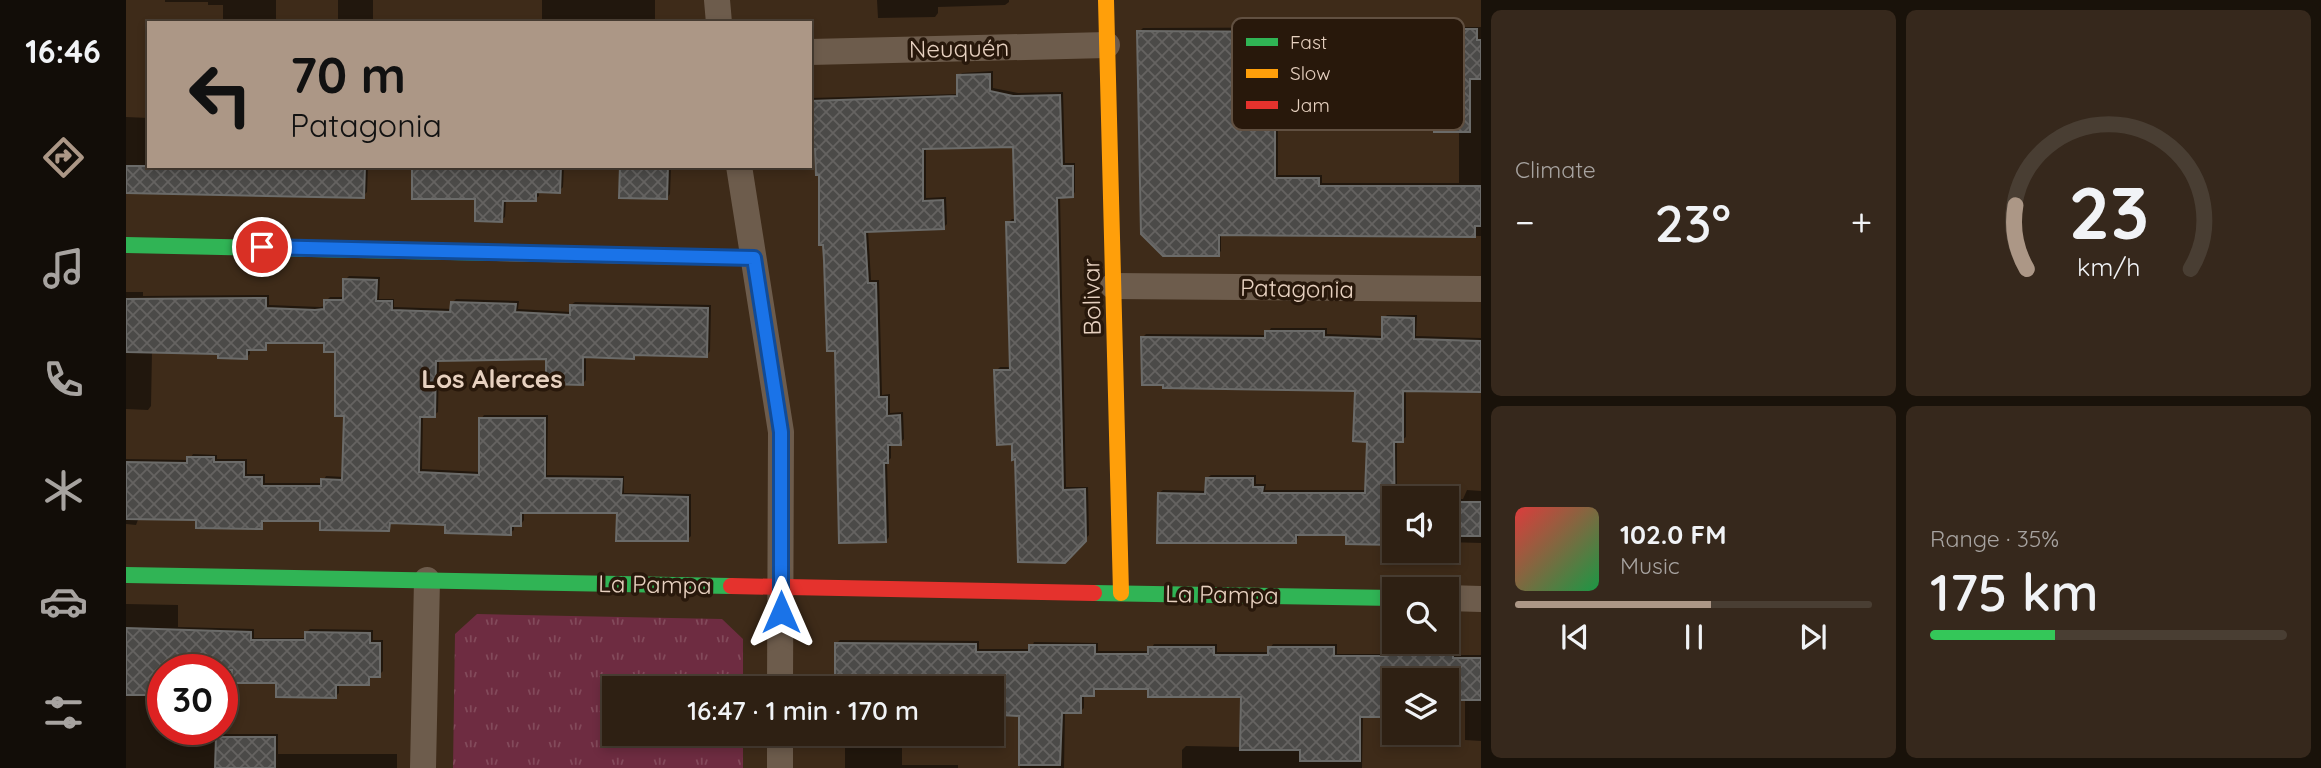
<!DOCTYPE html>
<html lang="en">
<head>
<meta charset="utf-8">
<style>
  :root { --surface:#2e2013; --page:#36281c; --text:#f1f3f6; --muted:#a7a3a0; --line:#493e33; --accent:#ac9786 }
  body { margin:0; font-family:Quicksand,sans-serif; background:var(--page); color:var(--text); height:100vh; display:flex; flex-direction:column; font-size:26px; white-space:nowrap }
  * { box-sizing:border-box; margin:0 }
  p { font-size:23px; color:var(--muted) }
  .icon { flex:none; width:38px; height:38px; fill:none; stroke:currentColor; stroke-width:2; stroke-linecap:round; stroke-linejoin:round }
  .map { position:relative; flex:1; overflow:hidden }
  .panel { display:flex; flex-direction:column; gap:10px; padding:10px; background:#19120a; width:840px }
  .panel>* { flex:none }
  .top-card { position:absolute; left:21px; top:21px; width:665px; height:147px; border-radius:0px; box-shadow:0 4px 10px #0003,0 0 0 2px var(--line); background:#ac9786; color:#111; overflow:hidden }
  .controls { position:absolute; left:1256px; top:486px; display:grid; gap:14px }
  .controls a { display:grid; place-items:center; width:77px; height:77px; border-radius:0px; background:var(--surface); box-shadow:0 4px 10px #0003,0 0 0 2px var(--line); font-size:35px }
  .speed { position:absolute; left:21px; top:654px; display:flex; gap:14px; font-size:35px; font-weight:700; text-align:center }
  .speed>* { display:grid; place-content:center; width:91px; height:91px; border-radius:50%; background:var(--surface); box-shadow:0 4px 10px #0003,0 0 0 2px var(--line); line-height:1 }
  .speed .limit { border:10px solid #d22; background:#fff; color:#111 }
  .pin { position:absolute; display:grid; place-items:center; width:60px; height:60px; color:#fff; margin:-30px; border:4px solid #fff; border-radius:50%; box-shadow:0 2px 7px #0007 }
  .me { position:absolute; width:77px; margin:-38px; rotate:0deg; stroke-linejoin:round; filter:drop-shadow(0 0 5px #0008) }
  .turn { display:flex; align-items:center; gap:24px; height:147px; padding:0 28px; font-size:32px }
  .turn .icon { width:91px; height:91px; stroke-width:2.5 }
  .turn b { display:block; font-size:49px; line-height:60px }
  .big { font-size:52px; font-weight:600; line-height:1.1 }
  .panel .card { flex:1; display:flex; flex-direction:column; justify-content:center; gap:10px; min-width:0; padding:0 24px; border-radius:10px; background:var(--page) }
  .panel .dial { align-items:center; gap:0 }
  .dial svg { height:182px; overflow:visible; fill:none; stroke:var(--line); stroke-width:7; stroke-linecap:round; text-anchor:middle }
  .dial text { fill:var(--text); stroke:none }
  .song { display:flex; align-items:center; gap:21px }
  .cover { width:84px; height:84px; border-radius:10px; background:linear-gradient(135deg,hsl(0 70% 55%),hsl(140 70% 35%)) }
  .played { height:7px; border-radius:4px; background:linear-gradient(90deg,var(--accent) 55%,var(--line) 55%) }
  .keys { display:flex; justify-content:space-around; direction:ltr }
  .heat { display:flex; justify-content:space-between; align-items:center; font-size:38px; direction:ltr }
  .charge { height:10px; border-radius:5px; background:linear-gradient(90deg,#34c759 35%,var(--line) 0) }
  .panel .tiles { flex:1; display:grid; gap:10px; grid-template-columns:repeat(2,1fr) }
  .trip { position:absolute; left:476px; top:676px; width:402px; height:70px; border-radius:0px; background:var(--surface); box-shadow:0 4px 10px #0003,0 0 0 2px var(--line); font-weight:600; line-height:70px; text-align:center }
  main { display:flex; flex:1; min-height:0 }
  .menu { display:flex; flex-direction:column; width:126px; justify-content:space-around; align-items:center; background:#120d08; color:var(--muted) }
  .menu .icon { width:49px; height:49px }
  .menu .active { color:var(--accent) }
  .menu b { font-size:32px; color:var(--text) }
  .map>svg:first-child { display:block }
</style>
</head>
<body>
<main>
<nav class="menu">
<b>16:46</b>
<svg class="icon active" aria-label="directions" viewBox="0 0 24 24"><path d="M12 3l9 9-9 9-9-9zM9 14v-3h6M13 9l2 2-2 2"/></svg>
<svg class="icon" aria-label="music" viewBox="0 0 24 24"><path d="M9 18V5l10-2v13"/><circle cx="6" cy="18" r="3"/><circle cx="16" cy="16" r="3"/></svg>
<svg class="icon" aria-label="phone" viewBox="0 0 24 24"><path d="M5 4h4l2 5-3 2q2 4 5 5l2-3 5 2v4C11 20 4 13 5 4z"/></svg>
<svg class="icon" aria-label="climate" viewBox="0 0 24 24"><path d="M12 3v18M4 7l16 10M4 17L20 7"/></svg>
<svg class="icon" aria-label="car" viewBox="0 0 24 24"><path d="M5 17H2v-5l4-1 3-4h7l3 4 3 1v5h-3M9 17h6M6 11h13"/><circle cx="7" cy="17" r="2"/><circle cx="17" cy="17" r="2"/></svg>
<svg class="icon" aria-label="filters" viewBox="0 0 24 24"><path d="M4 7h16M4 17h16"/><circle cx="9" cy="7" r="2"/><circle cx="15" cy="17" r="2"/></svg>
</nav>
<div class="map">
<svg width="1355" height="768" viewBox="0 0 1355 768">
  <defs>
    <pattern id="grass-tufts" width="24" height="20" patternUnits="userSpaceOnUse" patternTransform="scale(1.75)"><rect width="24" height="20" fill="#6e2c41"/><path d="M3 7l-1-3M5 7V3M7 7l1-3M15 17l-1-3M17 17v-4M19 17l1-3" fill="none" stroke="#834a5b"/></pattern>
    <pattern id="building-cross-hatch" width="8" height="8" patternUnits="userSpaceOnUse" patternTransform="scale(1.75)"><rect width="8" height="8" fill="#4b4a48"/><path d="M0 0l8 8M0 8l8-8" fill="none" stroke="#656361"/></pattern>
  </defs>
  <rect width="100%" height="100%" fill="#3e2b19"/>
  <path fill="url(#grass-tufts)" d="M351,614L596,619L617,639V688H488V733H617V768H327L329,634Z"/>
  <g fill="#0007" fill-rule="evenodd">
    <path d="M39,0H150V23H97V5H82V2H39Z"/>
    <rect x="212" y="0" width="35" height="23"/>
    <rect x="416" y="0" width="113" height="23"/>
    <path d="M751,0H883V2L879,5L812,7V13L809,17L752,18Z"/>
    <path d="M1355,27V236L1095,233V251L1092,254L1013,32L1017,28ZM1254,86L1310,88L1333,130V183H1196V175H1152V105H1250L1254,101Z"/>
    <path d="M867,71V88L892,93L937,92L939,163H949V192L946,196H934L940,487H962L963,535L938,561L891,458L870,371L874,367H886L882,223L886,219H890L888,145L800,147V198L820,197L821,224L817,228L742,230L745,280H753L756,395L764,394V413L777,412L778,439L774,443H765V458L761,462L763,537L760,541L710,349L695,173L691,148H684V98L833,94V76L836,73Z"/>
    <path d="M0,117L23,118V166H242L241,192L237,196L0,190Z"/>
    <path d="M288,166H438L437,187L433,191L413,190V196L409,199H380L379,217L375,220L350,198Z"/>
    <path d="M496,166H545L544,194L541,198Z"/>
    <path d="M223,276L254,277L253,299H268V307L326,309V303L330,299L393,301L392,309L445,312V305L449,302L585,305L584,351L581,355L510,354L507,357L460,355V380L457,383L422,357L313,359L312,412L308,415H297L296,469L355,472V419L358,415H422L421,475L498,476V493L565,494V536L561,540L493,511H398V520L395,524H388V530L384,533L321,523L266,522L262,530L196,520H139L135,527L72,518L13,517L10,525L0,524V459L63,460L67,454L91,455V459H121V474H139V483H196L200,476L218,477L220,414L211,350L200,341H143L139,348H124V354L120,358L93,352L26,351L25,406L22,410L0,409V292H17V296L143,295V305L194,307L200,306V301L204,297H219V280Z"/>
    <path d="M1261,315H1291L1290,336L1355,338V390H1280V437L1276,440H1271V490H1290V499H1337L1341,490L1355,491V543L1321,542V499H1269V543L1222,533H1172V538L1169,542L1033,493L1037,490L1081,491V478L1085,475H1130V484H1140L1139,490H1241L1243,440L1231,390L1017,337L1020,334L1141,335L1145,328H1201V334L1257,336L1258,318Z"/>
    <path d="M0,604L52,605V627L128,629V638H180V633L184,629L247,630V640H257V671L253,675H246L242,683H213V693L209,697L152,681H96V670H37V730H94V734H152V754H271V768H0Z"/>
    <path d="M714,640L853,641V649H905L908,642L972,643V651H1024L1028,644H1091V652H1144V648L1147,644H1211V654H1262V648L1266,645L1330,646V655H1355V741L1339,740V698L1321,681H1269L1264,698V712L1260,715H1237L1236,768H1056V750L1060,746L1116,747V696L1024,687H971L968,694H958V708L954,712H939L938,768H894V714L866,688L711,643Z"/>
    <path d="M694,733H758V744H776V765H832V768H719V745H694Z"/>
  </g>
  <g fill="url(#building-cross-hatch)" stroke="#6b6b69" stroke-width="2">
    <path d="M1219,29H1351V40H1355V79H1344V132H1308V90L1251,88V106H1149V178H1193V186H1355V226H1349V237L1093,235V256H1037L1015,234L1011,31L1219,32Z"/>
    <path d="M864,74V91L887,96L934,95L936,166H947V197L931,198L937,490L959,489L960,541L939,563L892,562L889,459L886,460V444L871,445L868,370H884L880,222H889L887,147L797,149V201L817,200L818,229L739,232L742,283H750L753,397H761V416L774,415L775,445H762V463H758L760,542L713,543L709,351H701L698,260L697,245H693V175H690L689,149H684V101L831,96V75Z"/>
    <path d="M0,166H239L238,198L0,193Z"/>
    <path d="M286,166H435L434,193L410,192V201H377L376,222L349,221V199H286Z"/>
    <path d="M494,166H542L541,199L493,198Z"/>
    <path d="M217,279L251,280L250,301H266V310L324,312L325,302L390,304L389,312L444,315V305L582,308L581,357L508,355V359L457,357V385L420,384V359L310,361L309,417H294L293,472L353,475V418H419V478L496,479L495,495L562,497V541H490L491,513H395V526H385V535L319,533V525L264,523L263,531L194,530V521H136V529L70,528V520L0,519V462L61,463V457H88V462H118V477H136V486H195V479L216,480L218,416H209V352H198V343H140V350H121V359L92,358V354L0,352V299L140,298V308L189,310L198,309V300H217Z"/>
    <path d="M1256,317L1288,318V339L1355,341V392L1277,391V442H1268L1269,545L1220,544V535H1170V543H1031L1032,493L1079,494L1080,478H1127V487H1137L1136,493H1239L1241,442L1227,441L1229,391L1037,388V385H1016L1015,337L1139,338V331H1198V337L1256,339Z"/>
    <path d="M1325,502H1355L1354,536H1325Z"/>
    <path d="M0,628L125,632V640H179V632L244,633V643H254V677H243V685H210V698L150,697V683H105L106,670H37V695H0Z"/>
    <path d="M709,643L850,644V652H903V645H969V654H1022V647H1088V655H1142V647H1208V656H1260L1261,648L1327,649V658H1355V700H1321V681H1269V699H1261V717H1234V761H1174V750H1114L1115,697H1022V689H968V696H955V713H936L934,765H893V716L875,715L876,699H866V688H709Z"/>
    <rect x="708" y="733" width="47" height="14"/>
    <path d="M90,737H149V768H89Z"/>
  </g>
  <g fill="none" stroke-linecap="round" stroke-linejoin="round">
    <g stroke="#6d5c4c" stroke-width="26">
      <path d="M591,0L593,23"/>
      <path d="M684,52L981,45"/>
      <path d="M613,166L655,432L654,688"/>
      <path d="M987,286L1355,289"/>
      <path d="M1321,598L1355,599"/>
      <path d="M297,768L301,580"/>
      <path d="M654,768V733"/>
    </g>
    <g stroke="#30b455" stroke-width="16">
      <path d="M0,245L370,253"/>
      <path d="M0,575L605,586"/>
      <path d="M968,593L1269,598"/>
    </g>
    <g stroke="#ff9f0a" stroke-width="16">
      <path d="M980,0L995,593"/>
      <path d="M370,253L628,258"/>
    </g>
    <path stroke="#e5322d" stroke-width="16" d="M605,586L968,593"/>
  </g>
  <g fill="none" stroke-linecap="round" stroke-linejoin="round">
    <defs>
      <path id="route" d="M136,247L628,258L655,432V612"/>
    </defs>
    <use href="#route" stroke="#114b97" stroke-width="18"/>
    <use href="#route" stroke="#1a73e8" stroke-width="12"/>
  </g>
  <g text-anchor="middle" dominant-baseline="central" stroke-width="7" stroke-linejoin="round" paint-order="stroke">
    <g font-size="24" fill="#e7d1c0" stroke="#28180b">
      <text transform="translate(833 48) rotate(-1)">Neuquén</text>
      <text transform="translate(1171 288) rotate(1)">Patagonia</text>
      <text transform="translate(965 297) rotate(-91)">Bolivar</text>
      <text transform="translate(529 584) rotate(1)">La Pampa</text>
      <text transform="translate(1096 594) rotate(1)">La Pampa</text>
    </g>
    <g font-size="26" font-weight="bold" fill="#e7d1c0" stroke="#28180b">
      <text x="366" y="378">Los Alerces</text>
    </g>
  </g>
  <rect x="1106" y="18" width="232" height="112" rx="10" fill="#28180b" stroke="#615041" stroke-width="2"/>
  <rect x="1120" y="38" width="32" height="8" fill="#30b455"/>
  <rect x="1120" y="69" width="32" height="9" fill="#ff9f0a"/>
  <rect x="1120" y="101" width="32" height="8" fill="#e5322d"/>
  <g font-size="19" fill="#e7d1c0">
    <text x="1164" y="49">Fast</text>
    <text x="1164" y="80">Slow</text>
    <text x="1164" y="112">Jam</text>
  </g>
</svg>
<div class="controls">
<a><svg class="icon" aria-label="sound" viewBox="0 0 24 24"><path d="M4 9h4l5-4v14l-5-4H4zM17 9q2 3 0 6"/></svg></a>
<a><svg class="icon" aria-label="search" viewBox="0 0 24 24"><circle cx="10" cy="10" r="6"/><path d="M15 15l6 6"/></svg></a>
<a><svg class="icon" aria-label="layers" viewBox="0 0 24 24"><path d="M12 4l9 5-9 5-9-5zM3 14l9 5 9-5"/></svg></a>
</div>
<div class="speed"><div class="limit">30</div></div>
<div class="pin" style="left:136px;top:247px;background:#d93025"><svg class="icon" aria-label="arrive" viewBox="0 0 24 24"><path d="M6 21V4h12l-3 4 3 4H6"/></svg></div>
<svg class="me" style="left:655px;top:612px" viewBox="-20 -20 40 40"><path d="M0-17L14 15 0 8-14 15z" fill="#1a73e8" stroke="#fff" stroke-width="4"/></svg>
<div class="trip">16:47 · 1 min · 170 m</div>
<div class="top-card">
<div class="turn"><svg class="icon" aria-label="left" viewBox="0 0 24 24"><path d="M17 20v-9H6M10 6l-5 5 5 5"/></svg><div><b>70 m</b>Patagonia</div></div>
</div>
</div>
<section class="panel">
<div class="tiles">
<div class="card"><p>Climate</p>
<div class="heat"><a>−</a><b class="big">23°</b><a>+</a></div>
</div>
<div class="card dial"><svg viewBox="0 0 100 80">
<path d="M14 69A42 42 0 1 1 86 69"/>
<path d="M14 69A42 42 0 0 1 9 41" stroke="#ac9786"/>
<text x="50" y="56" font-size="32" font-weight="700">23</text>
<text x="50" y="72" font-size="11">km/h</text>
</svg></div>
<div class="card">
<div class="song"><i class="cover"></i><div><b>102.0 FM</b><p>Music</p></div></div>
<div class="played"></div>
<div class="keys"><svg class="icon" aria-label="previous" viewBox="0 0 24 24"><path d="M18 5L8 12l10 7zM5 5v14"/></svg><svg class="icon" aria-label="pause" viewBox="0 0 24 24"><path d="M8 5v14M16 5v14"/></svg><svg class="icon" aria-label="next" viewBox="0 0 24 24"><path d="M6 5l10 7-10 7zM19 5v14"/></svg></div>
</div>
<div class="card"><p>Range · 35%</p><b class="big">175 km</b><div class="charge"></div></div>
</div>
</section>
</main>
</body>
</html>
